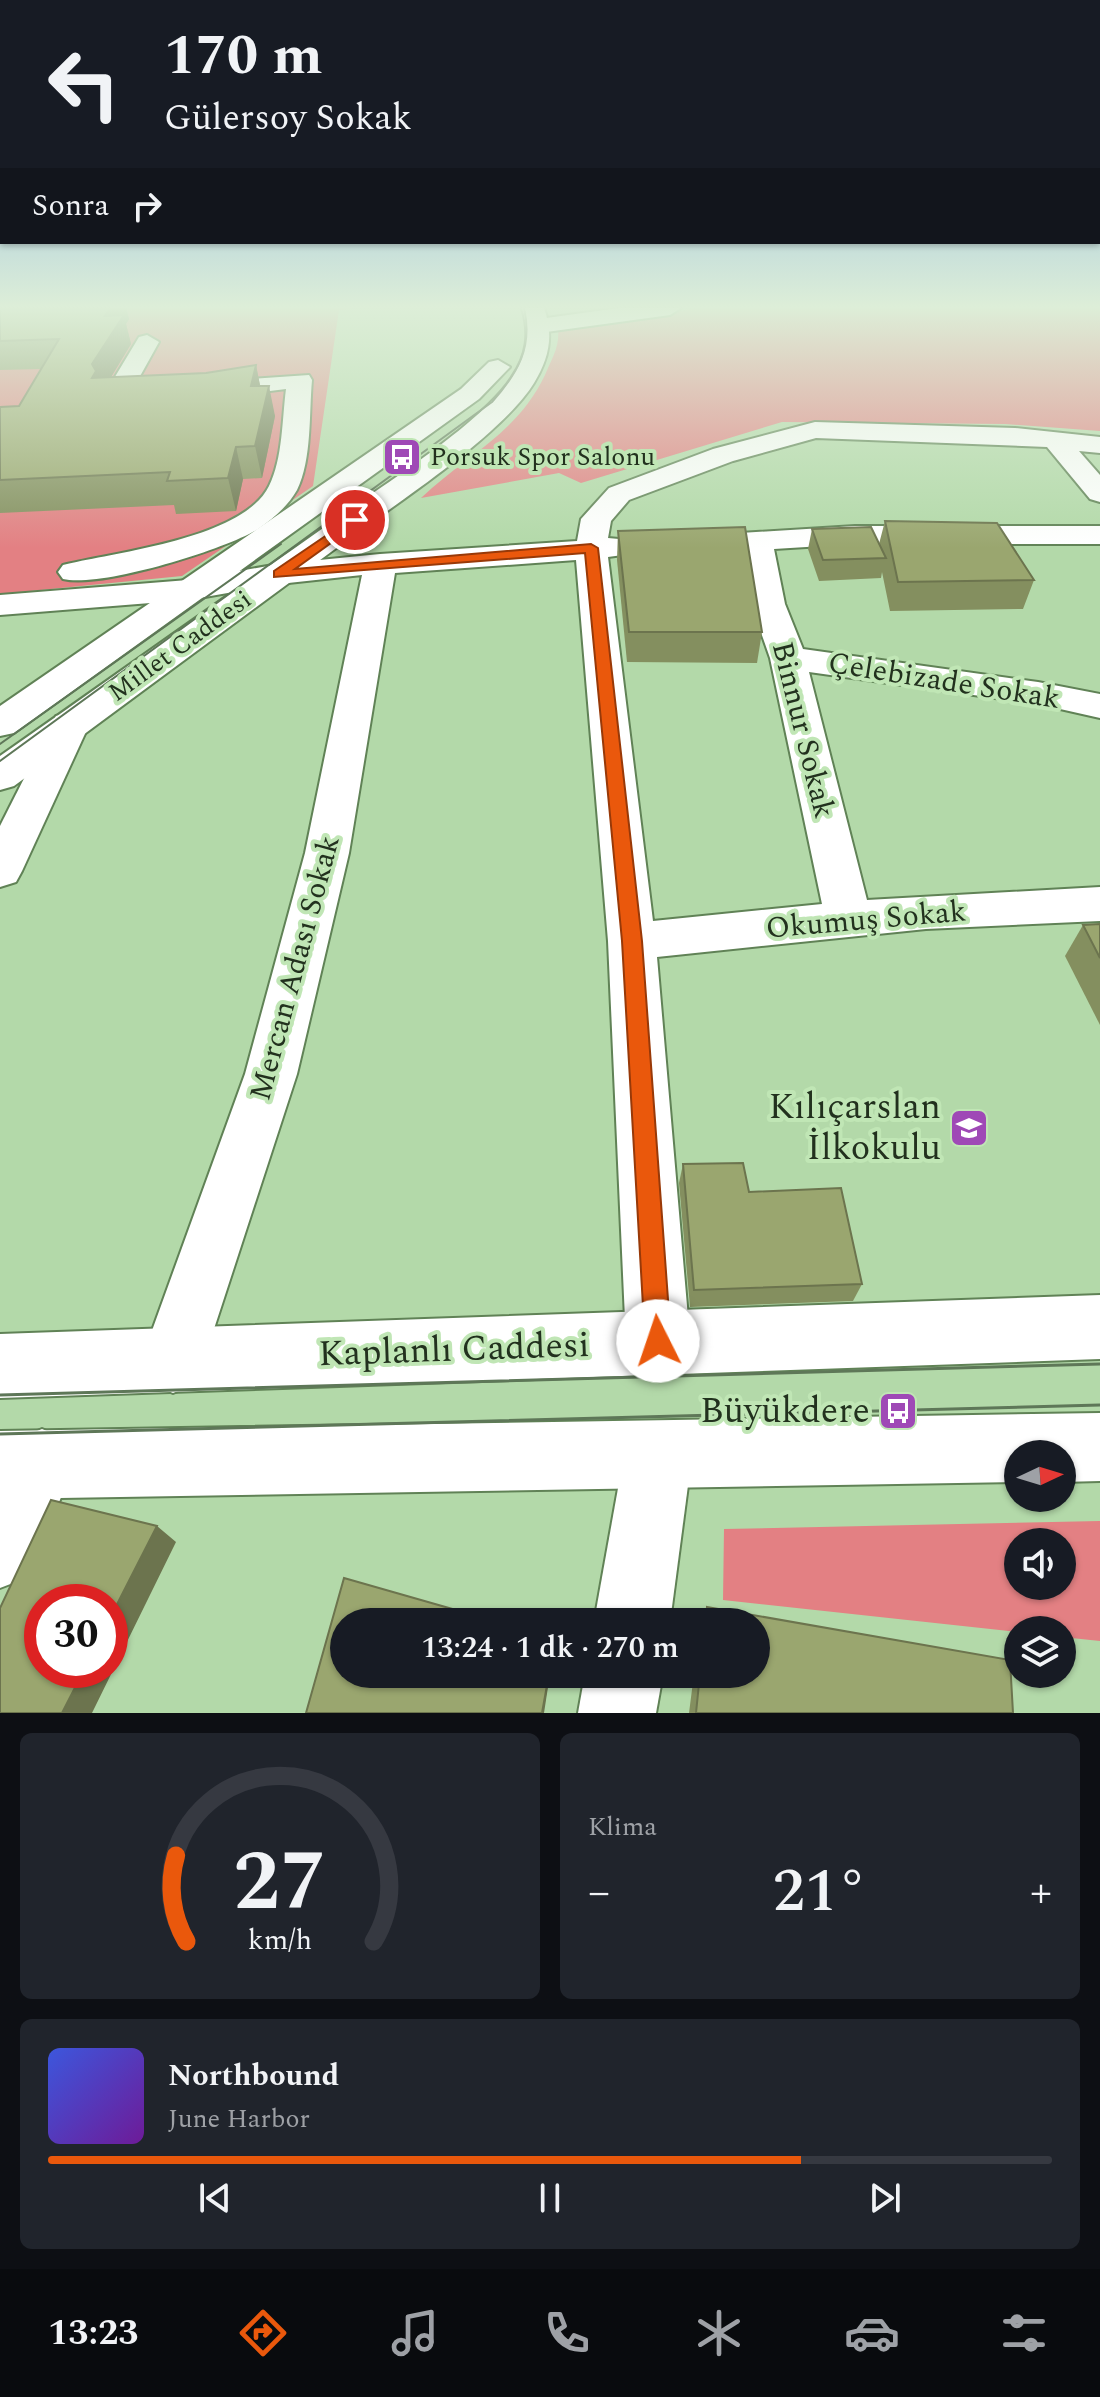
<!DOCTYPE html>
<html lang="tr">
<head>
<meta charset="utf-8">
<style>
  :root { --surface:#171b24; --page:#20242c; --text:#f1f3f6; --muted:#9ea1a6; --line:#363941; --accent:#ea580c }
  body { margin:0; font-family:Spectral,serif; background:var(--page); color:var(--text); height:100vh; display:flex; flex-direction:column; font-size:30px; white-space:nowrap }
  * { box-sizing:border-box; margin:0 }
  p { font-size:26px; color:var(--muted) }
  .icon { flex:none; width:44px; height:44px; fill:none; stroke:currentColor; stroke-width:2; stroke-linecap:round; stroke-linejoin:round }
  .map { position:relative; height:1713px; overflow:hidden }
  .details { display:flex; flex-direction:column; gap:20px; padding:20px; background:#0d0f14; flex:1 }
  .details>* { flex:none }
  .banner { position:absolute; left:0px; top:0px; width:1100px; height:244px; box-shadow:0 2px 6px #0004; background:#171b24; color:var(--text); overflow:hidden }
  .needle { width:52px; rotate:86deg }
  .fabs { position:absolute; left:1004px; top:1440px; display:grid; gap:16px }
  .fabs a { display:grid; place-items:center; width:72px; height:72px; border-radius:50%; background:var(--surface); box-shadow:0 2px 6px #0004; font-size:40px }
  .speed { position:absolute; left:24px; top:1584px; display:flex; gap:16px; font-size:40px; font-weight:700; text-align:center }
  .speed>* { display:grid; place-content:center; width:104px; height:104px; border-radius:50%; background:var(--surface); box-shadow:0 2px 6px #0004; line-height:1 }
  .speed .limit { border:12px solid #d22; background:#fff; color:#111 }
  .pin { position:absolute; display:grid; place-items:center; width:68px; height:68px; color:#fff; margin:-34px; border:4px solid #fff; border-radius:50%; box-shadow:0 2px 8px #0007 }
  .me { position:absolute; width:88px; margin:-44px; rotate:356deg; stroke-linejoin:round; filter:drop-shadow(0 0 6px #0008) }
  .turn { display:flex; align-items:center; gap:28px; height:168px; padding:0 32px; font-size:36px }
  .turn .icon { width:104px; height:104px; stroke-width:2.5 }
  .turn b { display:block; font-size:56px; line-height:68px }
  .then { display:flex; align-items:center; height:76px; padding:0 32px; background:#0003; gap:16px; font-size:30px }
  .big { font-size:60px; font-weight:600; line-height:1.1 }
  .details .tile { flex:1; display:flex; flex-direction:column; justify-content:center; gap:12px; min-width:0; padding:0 28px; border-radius:12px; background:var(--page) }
  .details .dial { align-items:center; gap:0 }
  .dial svg { height:208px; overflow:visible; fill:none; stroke:var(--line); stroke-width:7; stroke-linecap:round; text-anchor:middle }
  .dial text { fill:var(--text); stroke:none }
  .song { display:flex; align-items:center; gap:24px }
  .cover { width:96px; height:96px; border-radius:12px; background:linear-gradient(135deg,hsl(230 70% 55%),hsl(280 70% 35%)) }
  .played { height:8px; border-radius:4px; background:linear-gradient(90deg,var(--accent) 75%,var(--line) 75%) }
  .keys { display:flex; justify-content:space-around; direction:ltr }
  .heat { display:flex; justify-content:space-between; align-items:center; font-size:44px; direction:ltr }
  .details .tiles { flex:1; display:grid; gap:20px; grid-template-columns:1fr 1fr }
  .tile:last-child { grid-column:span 2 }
  .trip { position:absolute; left:330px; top:1608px; width:440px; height:80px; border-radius:40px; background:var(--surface); box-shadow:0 2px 6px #0004; font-weight:600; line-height:80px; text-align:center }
  .dock { display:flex; height:128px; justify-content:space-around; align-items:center; background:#090b0e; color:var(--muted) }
  .dock .icon { width:56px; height:56px }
  .dock .on { color:var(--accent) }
  .dock b { font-size:36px; color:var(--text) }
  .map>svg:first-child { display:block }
</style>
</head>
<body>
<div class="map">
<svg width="1100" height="1713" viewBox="0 0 1100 1713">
  <rect width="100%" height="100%" fill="#b3d9a9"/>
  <g fill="#e38083" fill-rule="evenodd">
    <path d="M0,308H355L339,310L313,486L182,576L0,594Z"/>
    <path d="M700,308H1100V431L1005,424L782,422L581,483L559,473L421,498C466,455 517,434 545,375C552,358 560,347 558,328Z"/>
    <path d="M1100,1521V1641L1062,1637V1630L1018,1632L723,1600L724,1529ZM1062,1542V1586H1018V1542Z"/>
  </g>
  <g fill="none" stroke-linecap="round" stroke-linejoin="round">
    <defs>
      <g id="street">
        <path d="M619,308H681L670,315L539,333L528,326L539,319Z"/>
        <path d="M147,335L159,342L134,387L309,375L312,380C309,413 312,460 297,490C288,506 273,519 258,529C224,550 100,588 63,579L58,572L63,565C115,552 243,539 269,486C283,458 282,419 286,389L200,400H108L104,395L139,337Z"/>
        <path d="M815,422L1015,428L1100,437V453L1079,451L1100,475V502L1090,499L1047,447L816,438L733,461L629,500L611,521L608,538L630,540L635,547L630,554L608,557L653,921L822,904L770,658L751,604L743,550L676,551L671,544L676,537L855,526H1100V544H855L774,549L785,604L803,649L1038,682L1100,694V718L1038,704L809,672L867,900L1100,887V921L926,929L657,957L690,1341L681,1364L658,1373L635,1364L626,1341L608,941L576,560L395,573L349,853L297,1074L196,1384L173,1393L150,1384L141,1361L245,1074L305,853L362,575L279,584L188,600L0,615V595L188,580L279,564L380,554L577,541L581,519L609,488L713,449Z"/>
        <path d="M70,713L84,716L89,725L22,871L16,882L0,887V826L51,725L56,716Z"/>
        <path d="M658,1421L682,1431L692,1455L670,1622H594L624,1455L634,1431Z"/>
        <path d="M42,1429L66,1439L76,1463L26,1578L0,1588V1475L18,1439Z"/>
        <path d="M585,1674H663L656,1713H578Z"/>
      </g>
      <g id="secondary">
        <path d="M522,308H544C554,336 549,358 534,383C504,432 406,497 358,532C243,617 129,701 14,786L0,790V756C114,676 228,595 343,514C387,483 485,420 512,377C527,355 530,334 522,308Z"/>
        <path d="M498,360L510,367L479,399L14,733L0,736V706L461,389L489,362Z"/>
        <path d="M1100,1295V1359L0,1398V1334Z"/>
        <path d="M1100,1413V1481L1062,1482V1454H1018V1482L0,1499V1431Z"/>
      </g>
    </defs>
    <use href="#street" stroke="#608256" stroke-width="4"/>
    <use href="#secondary" stroke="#608256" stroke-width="4"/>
    <use href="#street" fill="#fff" fill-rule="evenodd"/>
    <use href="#secondary" fill="#fff" fill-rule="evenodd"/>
    <g stroke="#5e7758" stroke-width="2">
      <path d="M0,744L281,544"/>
      <path d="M0,761L492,402C518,373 533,347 524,308"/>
    </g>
    <g stroke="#5e7758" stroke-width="3">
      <path d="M0,1395L1100,1364"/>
      <path d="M0,1434L1100,1405"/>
    </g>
  </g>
  <g fill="#848f5f">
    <path d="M0,308H126L129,319L126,324L131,344L111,377L206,373L256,365L260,386L275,416L262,478L243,479L236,511L176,514L174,505L0,513V407L19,406L41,369L0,370Z"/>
    <path d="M885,521L1034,580L1023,609L890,611L882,572L881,578L819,581L808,549L812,529L879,544Z"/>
    <path d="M618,531L762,632L757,663L627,662L617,560Z"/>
    <path d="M1100,924V1025L1065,956L1083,925Z"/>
    <path d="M683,1164L749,1192L862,1284L853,1301L690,1307L679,1183Z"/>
    <path d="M707,1607L1010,1660L1013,1713H689L694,1674H756V1622H699Z"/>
  </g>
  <g fill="#6c744e">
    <path d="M110,308H126L129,319L126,324L131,344L102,392L92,378V364L105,316Z"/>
    <path d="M256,365L262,395L251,386Z"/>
    <path d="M269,386L275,416L262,478L255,446Z"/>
    <path d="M236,447L243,479L236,511L228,478Z"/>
    <path d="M157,1526L176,1542L92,1713H62L84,1670H110V1618Z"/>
    <path d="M549,1674H550L544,1713H542Z"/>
  </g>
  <g fill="#9aa66f" stroke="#6c744e" stroke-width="2">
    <path d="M0,308H110L105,316L124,315L92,364L96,371L92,378L206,373L256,365L251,386H269L255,446L236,447L228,478L167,481L170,472L0,480V407L19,406L59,339L0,341Z"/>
    <path d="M885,521L997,523L1034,580L898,582Z"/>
    <path d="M745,527L762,632H629L618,531Z"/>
    <path d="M871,527L886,558L823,560L812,529Z"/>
    <path d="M1100,924V958L1083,925Z"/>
    <path d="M743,1163L749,1192L841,1188L862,1284L694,1290L683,1164Z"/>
    <path d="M51,1500L157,1526L110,1618V1602H42V1670H84L62,1713H0V1608Z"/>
    <path d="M344,1578L498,1622H344V1674H549L542,1713H306Z"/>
    <path d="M707,1607L1010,1660L1013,1713H696L700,1674H756V1622H706Z"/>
  </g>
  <linearGradient id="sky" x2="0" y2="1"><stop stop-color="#6da4e4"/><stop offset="0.56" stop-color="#ddeed8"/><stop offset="1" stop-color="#ddeed8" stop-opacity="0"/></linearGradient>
  <rect width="1100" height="548" fill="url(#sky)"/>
  <path fill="#ea580c" stroke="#983908" stroke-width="2" d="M355,516L361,520L360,522L295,569L591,544L598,548L642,941L671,1341L667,1351L658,1355L648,1351L645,1341L622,941L585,553L274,577V571Z"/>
  <defs>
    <symbol id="bus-square" viewBox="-11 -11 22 22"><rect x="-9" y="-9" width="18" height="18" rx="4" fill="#9f49b6" stroke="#c0e6b5"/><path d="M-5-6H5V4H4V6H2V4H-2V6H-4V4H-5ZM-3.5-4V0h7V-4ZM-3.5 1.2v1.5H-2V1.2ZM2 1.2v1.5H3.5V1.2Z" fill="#fff"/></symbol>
    <symbol id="school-square" viewBox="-11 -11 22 22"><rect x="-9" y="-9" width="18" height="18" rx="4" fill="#9f49b6" stroke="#c0e6b5"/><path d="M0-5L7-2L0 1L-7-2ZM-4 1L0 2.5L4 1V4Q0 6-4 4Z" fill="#fff"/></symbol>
  </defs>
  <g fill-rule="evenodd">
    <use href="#bus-square" x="380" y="435" width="44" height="44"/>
    <use href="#school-square" x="947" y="1106" width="44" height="44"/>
    <use href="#bus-square" x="876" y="1389" width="44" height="44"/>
  </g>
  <g text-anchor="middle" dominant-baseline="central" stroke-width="8" stroke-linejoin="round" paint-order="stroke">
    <g font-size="26" fill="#22311e" stroke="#c0e6b5" text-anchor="start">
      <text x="430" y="457">Porsuk Spor Salonu</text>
    </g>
    <g font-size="26" fill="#22311e" stroke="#c0e6b5">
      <text transform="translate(180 646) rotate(-36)">Millet Caddesi</text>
    </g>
    <g font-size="30" fill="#22311e" stroke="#c0e6b5">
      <text transform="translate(944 681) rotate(9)">Çelebizade Sokak</text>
      <text transform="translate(803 730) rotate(76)">Binnur Sokak</text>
      <text transform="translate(866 920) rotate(-5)">Okumuş Sokak</text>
      <text transform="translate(295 968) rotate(-75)">Mercan Adası Sokak</text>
    </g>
    <g font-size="36" fill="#22311e" stroke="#c0e6b5" text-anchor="end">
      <text x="941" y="1107">Kılıçarslan<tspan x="941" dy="41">İlkokulu</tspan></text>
      <text x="870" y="1411">Büyükdere</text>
    </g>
    <g font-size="36" fill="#22311e" stroke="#c0e6b5">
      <text transform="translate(454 1350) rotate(-2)">Kaplanlı Caddesi</text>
    </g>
  </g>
</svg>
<div class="fabs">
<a><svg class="needle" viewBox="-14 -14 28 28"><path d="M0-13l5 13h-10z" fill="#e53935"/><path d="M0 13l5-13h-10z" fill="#9ea1a6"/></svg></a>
<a><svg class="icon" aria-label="sound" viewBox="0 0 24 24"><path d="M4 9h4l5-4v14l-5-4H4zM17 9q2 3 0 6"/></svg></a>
<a><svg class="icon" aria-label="layers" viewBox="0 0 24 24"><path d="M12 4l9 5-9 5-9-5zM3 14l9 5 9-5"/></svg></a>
</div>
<div class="speed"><div class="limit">30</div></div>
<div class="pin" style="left:355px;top:520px;background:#d93025"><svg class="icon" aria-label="arrive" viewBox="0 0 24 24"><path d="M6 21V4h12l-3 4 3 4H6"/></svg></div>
<svg class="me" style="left:658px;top:1341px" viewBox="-20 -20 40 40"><circle r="19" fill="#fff"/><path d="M0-13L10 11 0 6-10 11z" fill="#ea580c"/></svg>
<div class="trip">13:24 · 1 dk · 270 m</div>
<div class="banner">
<div class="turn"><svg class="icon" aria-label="left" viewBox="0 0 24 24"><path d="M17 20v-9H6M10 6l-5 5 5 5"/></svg><div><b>170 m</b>Gülersoy Sokak</div></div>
<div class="then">Sonra<svg class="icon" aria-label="right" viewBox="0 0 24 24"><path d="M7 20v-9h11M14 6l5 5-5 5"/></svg></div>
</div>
</div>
<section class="details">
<div class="tiles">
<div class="tile dial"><svg viewBox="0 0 100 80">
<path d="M14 69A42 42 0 1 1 86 69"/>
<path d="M14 69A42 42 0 0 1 10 36" stroke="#ea580c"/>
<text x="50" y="56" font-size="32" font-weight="700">27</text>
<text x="50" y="72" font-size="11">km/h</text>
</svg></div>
<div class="tile"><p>Klima</p>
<div class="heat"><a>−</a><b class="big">21°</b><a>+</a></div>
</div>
<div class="tile">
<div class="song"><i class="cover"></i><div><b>Northbound</b><p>June Harbor</p></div></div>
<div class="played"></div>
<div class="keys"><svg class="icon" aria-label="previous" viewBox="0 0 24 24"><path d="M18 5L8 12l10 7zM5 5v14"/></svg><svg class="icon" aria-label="pause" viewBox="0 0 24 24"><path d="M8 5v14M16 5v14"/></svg><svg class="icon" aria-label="next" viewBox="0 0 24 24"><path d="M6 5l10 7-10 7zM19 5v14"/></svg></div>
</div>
</div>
</section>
<nav class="dock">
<b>13:23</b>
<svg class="icon on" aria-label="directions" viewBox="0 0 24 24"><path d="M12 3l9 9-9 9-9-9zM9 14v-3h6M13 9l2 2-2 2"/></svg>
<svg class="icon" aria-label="music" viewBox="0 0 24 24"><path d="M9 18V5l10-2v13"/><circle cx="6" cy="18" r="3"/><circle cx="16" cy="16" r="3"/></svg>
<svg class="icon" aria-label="phone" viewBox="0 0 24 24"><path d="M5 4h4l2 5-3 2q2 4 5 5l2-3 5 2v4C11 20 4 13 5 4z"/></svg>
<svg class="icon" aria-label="climate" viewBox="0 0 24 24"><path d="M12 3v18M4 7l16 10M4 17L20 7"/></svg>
<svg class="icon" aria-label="car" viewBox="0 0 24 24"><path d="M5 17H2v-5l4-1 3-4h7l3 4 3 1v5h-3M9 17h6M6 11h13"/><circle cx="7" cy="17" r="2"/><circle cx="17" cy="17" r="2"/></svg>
<svg class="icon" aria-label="filters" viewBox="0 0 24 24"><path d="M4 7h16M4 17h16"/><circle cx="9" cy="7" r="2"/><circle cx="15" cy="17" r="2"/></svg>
</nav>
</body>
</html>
